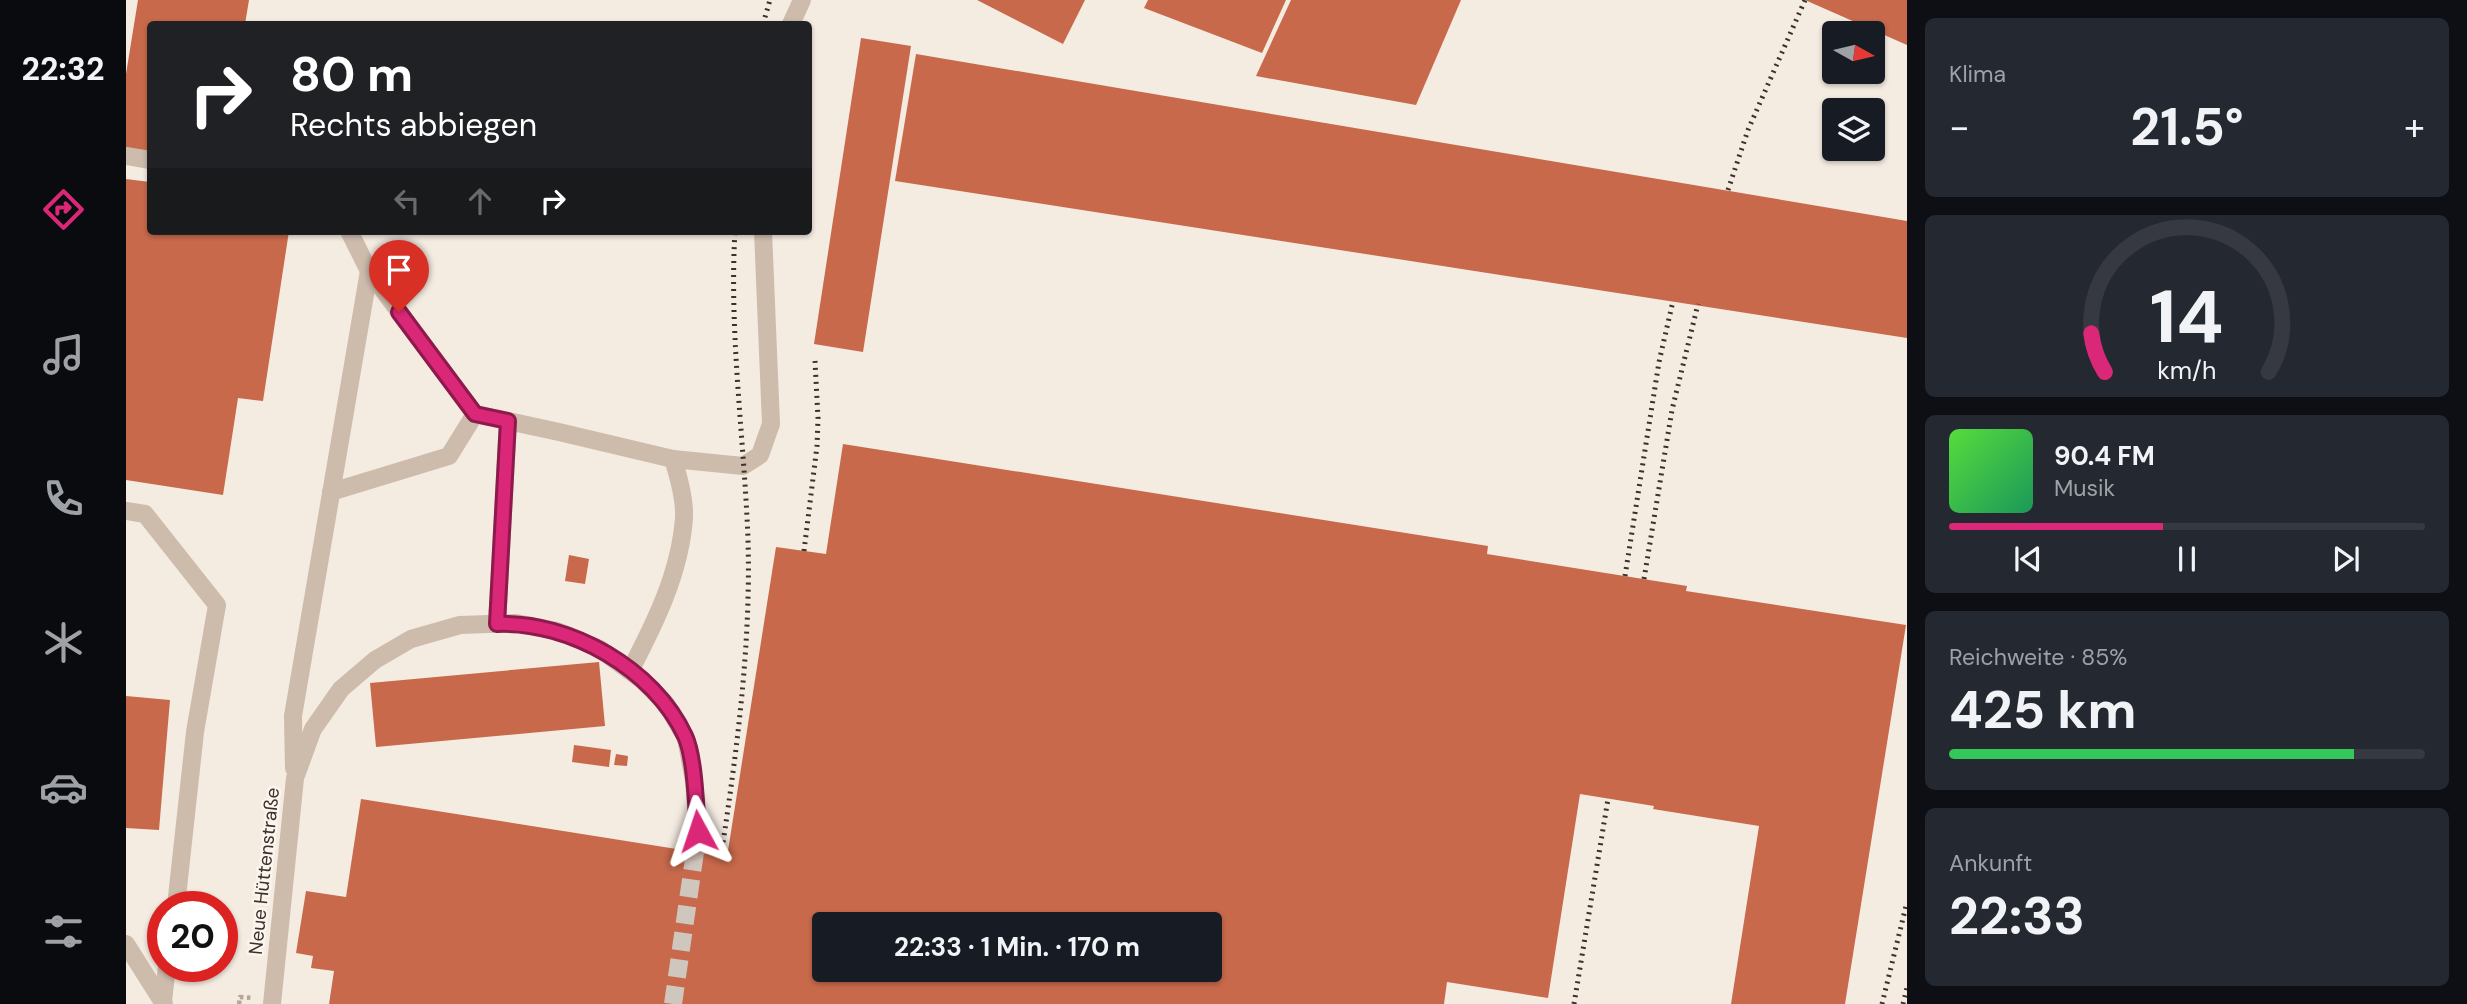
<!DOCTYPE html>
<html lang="de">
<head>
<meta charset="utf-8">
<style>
  :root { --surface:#171b24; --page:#242831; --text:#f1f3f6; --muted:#9ea1a6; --line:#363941; --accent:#db2777 }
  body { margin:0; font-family:"DM Sans",sans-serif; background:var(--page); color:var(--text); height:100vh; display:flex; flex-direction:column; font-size:26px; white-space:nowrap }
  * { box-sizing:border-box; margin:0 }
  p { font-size:23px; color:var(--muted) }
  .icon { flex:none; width:38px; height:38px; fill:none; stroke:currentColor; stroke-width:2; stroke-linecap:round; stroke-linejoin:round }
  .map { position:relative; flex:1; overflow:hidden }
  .drawer { display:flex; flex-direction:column; gap:18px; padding:18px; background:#0d0f14; width:560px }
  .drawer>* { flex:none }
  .top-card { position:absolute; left:21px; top:21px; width:665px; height:214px; border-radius:7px; box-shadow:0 2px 5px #0004; background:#202124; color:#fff; overflow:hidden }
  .needle { width:46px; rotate:98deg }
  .tools { position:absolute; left:1696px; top:21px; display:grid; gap:14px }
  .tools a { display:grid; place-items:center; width:63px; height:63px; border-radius:7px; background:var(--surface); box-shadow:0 2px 5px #0004; font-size:35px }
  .speed { position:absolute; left:21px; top:891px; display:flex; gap:14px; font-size:35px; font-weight:700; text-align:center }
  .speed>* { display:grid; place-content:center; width:91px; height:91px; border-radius:50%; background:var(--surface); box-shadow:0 2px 5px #0004; line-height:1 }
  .speed .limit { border:10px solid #d22; background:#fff; color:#111 }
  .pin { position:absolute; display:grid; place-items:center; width:60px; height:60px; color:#fff; margin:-72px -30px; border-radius:50% 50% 50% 0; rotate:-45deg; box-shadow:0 0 7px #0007 }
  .pin .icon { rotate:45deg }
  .me { position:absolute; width:77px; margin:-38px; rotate:355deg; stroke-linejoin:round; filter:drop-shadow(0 0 5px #0008) }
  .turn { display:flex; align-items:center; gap:24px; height:147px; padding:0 28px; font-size:32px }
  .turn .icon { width:91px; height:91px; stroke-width:2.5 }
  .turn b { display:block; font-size:49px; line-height:60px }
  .lanes { display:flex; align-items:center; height:66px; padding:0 28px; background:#0003; justify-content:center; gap:35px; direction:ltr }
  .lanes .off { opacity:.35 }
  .big { font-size:52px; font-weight:700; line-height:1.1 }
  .drawer .card { flex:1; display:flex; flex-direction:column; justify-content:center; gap:10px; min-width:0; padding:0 24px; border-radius:10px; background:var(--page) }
  .drawer .dial { align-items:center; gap:0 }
  .dial svg { height:182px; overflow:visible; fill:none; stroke:var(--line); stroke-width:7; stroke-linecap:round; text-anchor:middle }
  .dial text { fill:var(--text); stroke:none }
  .song { display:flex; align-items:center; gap:21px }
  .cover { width:84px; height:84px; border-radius:10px; background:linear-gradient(135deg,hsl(110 70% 55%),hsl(150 70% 35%)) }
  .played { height:7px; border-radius:4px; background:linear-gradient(90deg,var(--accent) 45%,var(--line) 45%) }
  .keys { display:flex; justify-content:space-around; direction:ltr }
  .heat { display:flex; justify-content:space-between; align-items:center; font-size:38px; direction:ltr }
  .charge { height:10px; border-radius:5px; background:linear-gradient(90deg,#34c759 85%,var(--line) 0) }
  .trip { position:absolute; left:686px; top:912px; width:410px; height:70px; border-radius:7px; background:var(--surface); box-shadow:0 2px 5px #0004; font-weight:700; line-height:70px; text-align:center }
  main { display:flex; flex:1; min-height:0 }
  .tabs { display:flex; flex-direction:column; width:126px; justify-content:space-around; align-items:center; background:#090b0e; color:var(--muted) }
  .tabs .icon { width:49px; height:49px }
  .tabs .active { color:var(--accent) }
  .tabs b { font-size:32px; color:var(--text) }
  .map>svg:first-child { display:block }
</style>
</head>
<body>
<main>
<nav class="tabs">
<b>22:32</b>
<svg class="icon active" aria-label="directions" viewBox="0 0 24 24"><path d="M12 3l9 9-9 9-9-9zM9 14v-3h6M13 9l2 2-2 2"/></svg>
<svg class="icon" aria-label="music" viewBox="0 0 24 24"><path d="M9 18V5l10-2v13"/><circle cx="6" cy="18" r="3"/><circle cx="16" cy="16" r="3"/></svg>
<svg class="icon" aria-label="phone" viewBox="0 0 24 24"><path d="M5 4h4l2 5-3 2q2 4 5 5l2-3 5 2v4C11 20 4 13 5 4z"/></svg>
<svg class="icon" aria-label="climate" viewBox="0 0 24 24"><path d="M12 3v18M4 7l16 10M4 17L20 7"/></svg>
<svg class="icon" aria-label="car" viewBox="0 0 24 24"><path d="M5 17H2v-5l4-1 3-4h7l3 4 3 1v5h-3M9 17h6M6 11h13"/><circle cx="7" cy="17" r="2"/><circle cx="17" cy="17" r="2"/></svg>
<svg class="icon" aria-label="filters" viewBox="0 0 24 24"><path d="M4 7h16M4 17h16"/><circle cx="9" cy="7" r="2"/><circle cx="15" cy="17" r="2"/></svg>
</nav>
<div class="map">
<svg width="1781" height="1004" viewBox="0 0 1781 1004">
  <rect width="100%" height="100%" fill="#f4ebe1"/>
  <g fill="#c8694b" fill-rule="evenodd">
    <path d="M12,0H123L119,24H24V152L0,148V74Z"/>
    <path d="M851,0H959L937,44Z"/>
    <path d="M1022,0H1160L1136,53L1018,8Z"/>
    <path d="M1165,0H1335L1290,105L1130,76Z"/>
    <path d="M1679,0H1781V45Z"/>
    <path d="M735,38L785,46L737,352L688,344Z"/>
    <path d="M790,54L1781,221V338L769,181Z"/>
    <path d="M0,179L24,182V231H163L137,401L112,398L97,495L0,480Z"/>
    <path d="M717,444L1362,546L1361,554L1561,586L1560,591L1780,625L1719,1004H1605L1633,826L1527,809L1528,806L1454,794L1422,998L1321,982L1318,1004H203L208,971L185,968L187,956L170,953L180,891L220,897L235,799L601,857L650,547L700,554ZM698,924H1083V970H698Z"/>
    <path d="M443,555L463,559L459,584L439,581Z"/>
    <path d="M473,662L479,726L250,747L244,683Z"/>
    <path d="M0,696L44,700L33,830L0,828Z"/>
    <path d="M448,745L485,750L483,767L446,762Z"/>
    <path d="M490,754L502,756L501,766L488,765Z"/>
  </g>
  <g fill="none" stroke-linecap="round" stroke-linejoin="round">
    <path stroke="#cfc6bd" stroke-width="18" stroke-dasharray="18 9" stroke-linecap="butt" d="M547,1004L569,852"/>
    <path stroke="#b9a596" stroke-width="4.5" stroke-dasharray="3.5 3.5" stroke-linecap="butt" d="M113,1004L114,997L127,998"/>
    <g stroke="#cdbbac" stroke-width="18">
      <path d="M665,24L676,0"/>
      <path d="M0,156L24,160"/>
      <path d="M223,231L243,271L349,414L433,432L547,459L617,466L634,455L645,424L637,231"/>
      <path d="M205,492L323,456L349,414"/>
      <path d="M0,511L19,514L91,605L69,732L50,906"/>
      <path d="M371,624L382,421"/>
      <path d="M504,671C529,623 554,573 558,518C559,499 553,478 547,459"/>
      <path d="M168,768L167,716L243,271"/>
      <path d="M0,944L38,1004"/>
      <path d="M37,1001L41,966"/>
      <path d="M146,1004L169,778L187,729L215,689L249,660L285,639L334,625L390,623L431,631L474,649L516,680L540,704L560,738L568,781L572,831L569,852"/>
    </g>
    <g stroke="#3b302b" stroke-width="5" stroke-dasharray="2 5" stroke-linecap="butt">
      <path d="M637,24L644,0"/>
      <path d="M1602,190L1622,130L1679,0"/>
      <path d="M678,551L691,446L692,418L689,361"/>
      <path d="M1499,576L1533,362L1547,301"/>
      <path d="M1518,579L1546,410L1572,304"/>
      <path d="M595,856C611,750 625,646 622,539C618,436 603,334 609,231"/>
      <path d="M1448,1004L1482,799"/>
      <path d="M1756,1004L1781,902"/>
      <path d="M1777,1004L1781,988"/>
    </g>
  </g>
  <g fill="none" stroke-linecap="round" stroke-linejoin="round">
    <defs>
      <path id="route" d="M273,312L349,414L382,421L371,624C444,621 528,669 559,736C569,757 570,807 572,831"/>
    </defs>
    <use href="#route" stroke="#8e194d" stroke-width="18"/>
    <use href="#route" stroke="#db2777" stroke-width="12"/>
  </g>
  <g text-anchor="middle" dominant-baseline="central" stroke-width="5" stroke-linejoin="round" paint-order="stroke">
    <g font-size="19" fill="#3b302b" stroke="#fbf5ee">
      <text transform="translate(138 871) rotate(-84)">Neue Hüttenstraße</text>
    </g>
  </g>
</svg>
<div class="tools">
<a><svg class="needle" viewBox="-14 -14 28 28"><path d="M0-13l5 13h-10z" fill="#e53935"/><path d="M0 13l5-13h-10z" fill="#9ea1a6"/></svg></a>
<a><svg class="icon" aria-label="layers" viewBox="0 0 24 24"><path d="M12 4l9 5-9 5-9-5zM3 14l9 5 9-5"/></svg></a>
</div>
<div class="speed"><div class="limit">20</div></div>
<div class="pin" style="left:273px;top:312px;background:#d93025"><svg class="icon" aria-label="arrive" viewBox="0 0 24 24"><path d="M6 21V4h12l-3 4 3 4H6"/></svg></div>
<svg class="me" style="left:572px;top:831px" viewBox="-20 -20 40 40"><path d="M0-17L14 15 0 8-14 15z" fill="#db2777" stroke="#fff" stroke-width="4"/></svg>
<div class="trip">22:33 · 1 Min. · 170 m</div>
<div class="top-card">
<div class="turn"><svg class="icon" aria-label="right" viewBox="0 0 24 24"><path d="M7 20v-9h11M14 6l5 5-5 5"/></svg><div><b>80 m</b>Rechts abbiegen</div></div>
<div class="lanes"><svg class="icon off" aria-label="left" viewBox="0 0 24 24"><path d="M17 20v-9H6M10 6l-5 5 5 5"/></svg><svg class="icon off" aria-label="ahead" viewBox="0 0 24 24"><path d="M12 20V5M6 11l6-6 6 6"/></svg><svg class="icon" aria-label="right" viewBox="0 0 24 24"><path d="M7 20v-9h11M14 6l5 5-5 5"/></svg></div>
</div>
</div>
<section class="drawer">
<div class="card"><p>Klima</p>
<div class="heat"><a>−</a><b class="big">21.5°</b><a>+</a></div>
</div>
<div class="card dial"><svg viewBox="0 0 100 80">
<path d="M14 69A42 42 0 1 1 86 69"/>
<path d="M14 69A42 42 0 0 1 8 52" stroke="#db2777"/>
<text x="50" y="56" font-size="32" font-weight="700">14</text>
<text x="50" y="72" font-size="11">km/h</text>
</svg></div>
<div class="card">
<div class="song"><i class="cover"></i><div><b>90.4 FM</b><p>Musik</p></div></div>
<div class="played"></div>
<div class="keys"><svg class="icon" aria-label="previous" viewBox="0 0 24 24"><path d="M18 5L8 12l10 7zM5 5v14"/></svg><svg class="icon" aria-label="pause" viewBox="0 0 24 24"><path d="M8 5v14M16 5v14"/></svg><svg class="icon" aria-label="next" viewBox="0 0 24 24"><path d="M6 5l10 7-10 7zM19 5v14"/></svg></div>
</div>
<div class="card"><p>Reichweite · 85%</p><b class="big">425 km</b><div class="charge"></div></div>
<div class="card"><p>Ankunft</p><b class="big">22:33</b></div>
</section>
</main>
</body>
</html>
